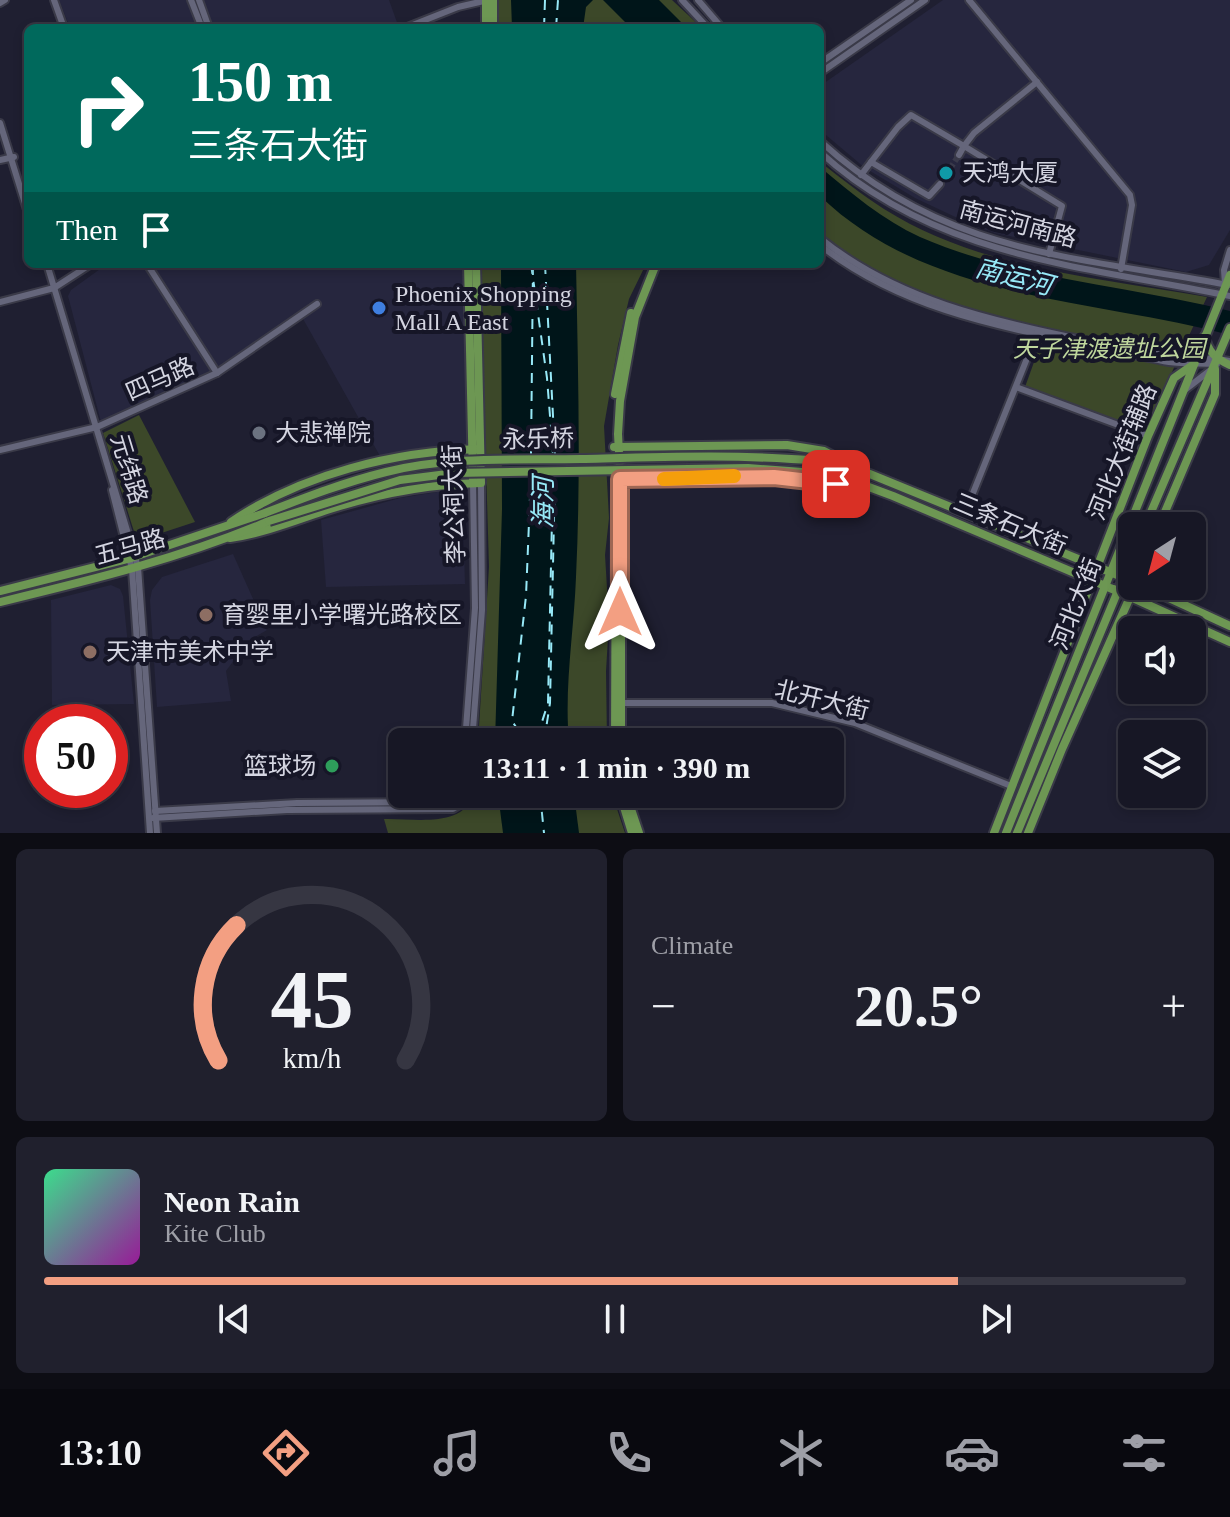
<!DOCTYPE html>
<html lang="en">
<head>
<meta charset="utf-8">
<style>
  :root { --surface:#171725; --page:#20202d; --text:#f1f3f6; --muted:#9e9fa7; --line:#363642; --accent:#f39f82 }
  body { margin:0; font-family:"Times New Roman","Noto Sans SC",serif; background:var(--page); color:var(--text); height:100vh; display:flex; flex-direction:column; font-size:30px; white-space:nowrap }
  * { box-sizing:border-box; margin:0 }
  p { font-size:26px; color:var(--muted) }
  .icon { flex:none; width:44px; height:44px; fill:none; stroke:currentColor; stroke-width:2; stroke-linecap:round; stroke-linejoin:round }
  .map { position:relative; height:833px; overflow:hidden }
  .details { display:flex; flex-direction:column; gap:16px; padding:16px; background:#0d0d14; flex:1 }
  .details>* { flex:none }
  .top-card { position:absolute; left:24px; top:24px; width:800px; height:244px; border-radius:12px; box-shadow:0 4px 12px #0003,0 0 0 2px var(--line); background:#00695c; color:#fff; overflow:hidden }
  .needle { width:52px; rotate:216deg }
  .tools { position:absolute; left:1118px; top:512px; display:grid; gap:16px }
  .tools a { display:grid; place-items:center; width:88px; height:88px; border-radius:12px; background:var(--surface); box-shadow:0 4px 12px #0003,0 0 0 2px var(--line); font-size:40px }
  .speed { position:absolute; left:24px; top:704px; display:flex; gap:16px; font-size:40px; font-weight:700; text-align:center }
  .speed>* { display:grid; place-content:center; width:104px; height:104px; border-radius:50%; background:var(--surface); box-shadow:0 4px 12px #0003,0 0 0 2px var(--line); line-height:1 }
  .speed .limit { border:12px solid #d22; background:#fff; color:#111 }
  .pin { position:absolute; display:grid; place-items:center; width:68px; height:68px; color:#fff; margin:-34px; border-radius:16px; box-shadow:0 4px 12px #0006 }
  .me { position:absolute; width:88px; margin:-44px; rotate:0deg; stroke-linejoin:round; filter:drop-shadow(0 0 6px #0008) }
  .turn { display:flex; align-items:center; gap:28px; height:168px; padding:0 32px; font-size:36px }
  .turn .icon { width:104px; height:104px; stroke-width:2.5 }
  .turn b { display:block; font-size:56px; line-height:68px }
  .then { display:flex; align-items:center; height:76px; padding:0 32px; background:#0003; gap:16px; font-size:30px }
  .big { font-size:60px; font-weight:700; line-height:1.1 }
  .details .card { flex:1; display:flex; flex-direction:column; justify-content:center; gap:12px; min-width:0; padding:0 28px; border-radius:12px; background:var(--page) }
  .details .dial { align-items:center; gap:0 }
  .dial svg { height:208px; overflow:visible; fill:none; stroke:var(--line); stroke-width:7; stroke-linecap:round; text-anchor:middle }
  .dial text { fill:var(--text); stroke:none }
  .song { display:flex; align-items:center; gap:24px }
  .cover { width:96px; height:96px; border-radius:12px; background:linear-gradient(135deg,hsl(150 70% 55%),hsl(300 70% 35%)) }
  .played { height:8px; border-radius:4px; background:linear-gradient(90deg,var(--accent) 80%,var(--line) 80%) }
  .keys { display:flex; justify-content:space-around; direction:ltr }
  .heat { display:flex; justify-content:space-between; align-items:center; font-size:44px; direction:ltr }
  .details .tiles { flex:1; display:grid; gap:16px; grid-template-columns:1fr 1fr }
  .card:last-child { grid-column:span 2 }
  .trip { position:absolute; left:388px; top:728px; width:456px; height:80px; border-radius:12px; background:var(--surface); box-shadow:0 4px 12px #0003,0 0 0 2px var(--line); font-weight:700; line-height:80px; text-align:center }
  .tabs { display:flex; height:128px; justify-content:space-around; align-items:center; background:#09090f; color:var(--muted) }
  .tabs .icon { width:56px; height:56px }
  .tabs .selected { color:var(--accent) }
  .tabs b { font-size:36px; color:var(--text) }
  .map>svg:first-child { display:block }
</style>
</head>
<body>
<div class="map">
<svg width="1230" height="833" viewBox="0 0 1230 833">
  <rect width="100%" height="100%" fill="#1f1f31"/>
  <g fill="#26263e">
    <path d="M59,0H389L399,28H70Z"/>
    <path d="M943,0H1230V230L1209,265L1186,272L995,233L966,222L915,198L865,168L820,130V86Z"/>
    <path d="M107,264H463L467,443L380,456L302,317L219,369L101,422L68,296L71,290Z"/>
    <path d="M462,488L465,584L326,587L321,520L400,498Z"/>
    <path d="M233,554L267,630L248,641L226,671L231,701L157,707L150,600L152,590L162,577Z"/>
    <path d="M111,585L120,589L123,596L134,704L52,705L51,600Z"/>
  </g>
  <g fill="#3c4829">
    <path d="M498,0H672L702,28H499Z"/>
    <path d="M820,162C841,178 862,195 884,209C979,269 1099,278 1207,297L1144,432L1025,387L1046,329C983,313 916,298 859,264C845,255 833,243 820,233Z"/>
    <path d="M480,264H646L629,299L618,345L604,426L609,518L605,555L609,621L606,671L607,742H478L489,567Z"/>
    <path d="M139,415L195,522L137,541L103,433Z"/>
    <path d="M473,794H612L625,833H388L384,819C412,818 464,829 473,794Z"/>
  </g>
  <g fill="#001519">
    <path d="M511,0H593L586,7L583,28H512Z"/>
    <path d="M603,0H659L687,28H631Z"/>
    <path d="M820,167C851,193 883,220 920,237C1019,280 1127,285 1230,311V335C1092,298 929,301 820,196Z"/>
    <path d="M501,264H576C578,368 581,473 576,577C574,631 564,687 569,742H495L502,509Z"/>
    <path d="M498,794H574L579,833H503Z"/>
  </g>
  <g fill="none" stroke-linecap="round" stroke-linejoin="round">
    <g stroke="#97e9f7" stroke-width="2" stroke-dasharray="10 8" stroke-linecap="butt">
      <path d="M544,28L545,0"/>
      <path d="M556,28L558,0"/>
      <path d="M531,264L547,378L553,454"/>
      <path d="M545,264L555,454"/>
      <path d="M531,455L533,264"/>
      <path d="M531,473L526,596L512,721L516,727L532,731L541,725L548,703L553,473"/>
      <path d="M544,742L550,703L555,473"/>
      <path d="M540,794L544,833"/>
    </g>
    <path stroke="#3a3a4b" stroke-width="6" stroke-dasharray="6 3" stroke-linecap="butt" d="M940,184L959,155"/>
    <defs>
      <g id="minor">
        <path d="M54,0L64,28"/>
        <path d="M191,0L202,28"/>
        <path d="M199,0L209,28"/>
        <path d="M682,0L708,28"/>
        <path d="M698,0L722,28"/>
        <path d="M969,0L1130,195L1132,205L1121,269"/>
        <path d="M0,3L5,0"/>
        <path d="M405,28L458,7L488,0"/>
        <path d="M820,63L911,0"/>
        <path d="M820,73L925,0"/>
        <path d="M0,123L28,213"/>
        <path d="M820,141C944,254 1072,256 1228,285"/>
        <path d="M820,152C936,258 1084,266 1230,296"/>
        <path d="M959,155L964,146L1062,206L1049,254"/>
        <path d="M0,160L14,157"/>
        <path d="M871,162L898,127L911,115L964,146L974,133L1037,82"/>
        <path d="M861,175L871,162L929,196L940,184"/>
        <path d="M820,238C895,299 991,321 1085,340C1115,345 1145,352 1175,356C1193,358 1212,358 1230,361"/>
        <path d="M820,245C895,305 992,326 1085,344C1113,350 1141,357 1169,362C1184,364 1201,363 1217,364"/>
        <path d="M47,264L138,567L157,833"/>
        <path d="M147,264L217,373"/>
        <path d="M1225,284L1224,270L1230,250"/>
        <path d="M0,302L54,288L91,264"/>
        <path d="M1016,387L1148,436"/>
        <path d="M1186,389L1212,369"/>
        <path d="M0,450L97,427L217,373L317,304"/>
        <path d="M112,490L132,569L150,833"/>
        <path d="M965,513L1038,331"/>
        <path d="M618,703H772L855,723L1011,786"/>
        <path d="M465,742L475,608L473,483"/>
        <path d="M472,742L482,610L481,483"/>
        <path d="M155,811L297,803L439,802L446,801L456,794"/>
        <path d="M153,818L287,810L453,809L463,803L467,794"/>
      </g>
      <g id="major">
        <path d="M486,28V0"/>
        <path d="M493,28V0"/>
        <path d="M468,264L473,479"/>
        <path d="M1205,336C1207,351 1216,359 1230,365"/>
        <path d="M615,394L631,313"/>
        <path d="M614,447L787,445L824,451L849,464"/>
        <path d="M819,461L860,470L1132,581"/>
        <path d="M816,473L842,477L893,496L1117,591"/>
        <path d="M617,479L774,477L855,484"/>
        <path d="M231,522C302,474 395,451 480,449"/>
        <path d="M1145,526L1230,328"/>
        <path d="M1159,526L1215,394V369"/>
        <path d="M230,538C265,533 296,520 330,509C381,493 429,484 481,483L476,264"/>
        <path d="M1143,586L1230,626"/>
        <path d="M1113,589L1230,642"/>
        <path d="M0,591L131,558L265,513"/>
        <path d="M0,602C91,580 182,558 269,521"/>
        <path d="M615,742L616,483"/>
        <path d="M621,742V491L618,434L620,401L635,317L656,264"/>
        <path d="M620,794L632,833"/>
        <path d="M626,794L639,833"/>
        <path d="M994,833L1148,436L1174,378L1194,364"/>
        <path d="M1006,833L1230,275"/>
        <path d="M1017,833L1132,557"/>
        <path d="M1028,833L1062,749L1135,586"/>
      </g>
    </defs>
    <use href="#minor" stroke="#3a3a48" stroke-width="10"/>
    <use href="#major" stroke="#3a3a48" stroke-width="12"/>
    <use href="#minor" stroke="#65667b" stroke-width="6"/>
    <use href="#major" stroke="#6d9753" stroke-width="8"/>
    <defs>
      <g id="major-bridge">
        <path d="M265,513C304,498 345,482 386,472C449,456 517,460 581,459C661,457 740,454 819,461"/>
        <path d="M269,521L400,480L455,473L748,468L816,473"/>
      </g>
    </defs>
    <use href="#major-bridge" stroke="#3a3a48" stroke-width="12" stroke-linecap="butt"/>
    <use href="#major-bridge" stroke="#6d9753" stroke-width="8"/>
  </g>
  <g fill="none" stroke-linecap="round" stroke-linejoin="round">
    <defs>
      <path id="route" d="M620,612V479L774,477L836,484"/>
    </defs>
    <use href="#route" stroke="#9e6754" stroke-width="20"/>
    <use href="#route" stroke="#f39f82" stroke-width="14"/>
    <path stroke="#f59e0b" stroke-width="14" d="M664,479L734,476"/>
  </g>
  <circle fill="#0f9aa8" stroke="#161627" stroke-width="3" cx="946" cy="173" r="8"/>
  <circle fill="#3f7fe0" stroke="#161627" stroke-width="3" cx="379" cy="308" r="8"/>
  <circle fill="#6b7280" stroke="#161627" stroke-width="3" cx="259" cy="433" r="8"/>
  <g fill="#8d6e63" stroke="#161627" stroke-width="3">
    <circle cx="206" cy="615" r="8"/>
    <circle cx="90" cy="652" r="8"/>
  </g>
  <circle fill="#2e9e5b" stroke="#161627" stroke-width="3" cx="332" cy="766" r="8"/>
  <g text-anchor="middle" dominant-baseline="central" stroke-width="8" stroke-linejoin="round" paint-order="stroke">
    <g font-size="24" fill="#d4d5e1" stroke="#161627" text-anchor="start">
      <text x="962" y="173">天鸿大厦</text>
      <text x="395" y="294">Phoenix Shopping<tspan x="395" dy="28">Mall A East</tspan></text>
      <text x="275" y="433">大悲禅院</text>
      <text x="222" y="615">育婴里小学曙光路校区</text>
      <text x="106" y="652">天津市美术中学</text>
      <text x="316" y="766" text-anchor="end">篮球场</text>
    </g>
    <g font-size="24" fill="#d4d5e1" stroke="#161627">
      <text transform="translate(1018 224) rotate(15)">南运河南路</text>
      <text transform="translate(160 379) rotate(-24)">四马路</text>
      <text transform="translate(538 439) rotate(-1)">永乐桥</text>
      <text transform="translate(1122 452) rotate(-68)">河北大街辅路</text>
      <text transform="translate(129 469) rotate(73)">元纬路</text>
      <text transform="translate(454 504) rotate(-92)">李公祠大街</text>
      <text transform="translate(1010 524) rotate(23)">三条石大街</text>
      <text transform="translate(130 547) rotate(-16)">五马路</text>
      <text transform="translate(1076 604) rotate(-68)">河北大街</text>
      <text transform="translate(822 700) rotate(14)">北开大街</text>
    </g>
    <g font-size="24" font-style="italic" fill="#bfd79d" stroke="#161627">
      <text x="1109" y="349">天子津渡遗址公园</text>
    </g>
    <g font-size="26" font-style="italic" fill="#97e9f7" stroke="#161627">
      <text transform="translate(1014 277) rotate(14)">南运河</text>
      <text transform="translate(543 503) rotate(-90)">海河</text>
    </g>
  </g>
</svg>
<div class="tools">
<a><svg class="needle" viewBox="-14 -14 28 28"><path d="M0-13l5 13h-10z" fill="#e53935"/><path d="M0 13l5-13h-10z" fill="#9e9fa7"/></svg></a>
<a><svg class="icon" aria-label="sound" viewBox="0 0 24 24"><path d="M4 9h4l5-4v14l-5-4H4zM17 9q2 3 0 6"/></svg></a>
<a><svg class="icon" aria-label="layers" viewBox="0 0 24 24"><path d="M12 4l9 5-9 5-9-5zM3 14l9 5 9-5"/></svg></a>
</div>
<div class="speed"><div class="limit">50</div></div>
<div class="pin" style="left:836px;top:484px;background:#d93025"><svg class="icon" aria-label="arrive" viewBox="0 0 24 24"><path d="M6 21V4h12l-3 4 3 4H6"/></svg></div>
<svg class="me" style="left:620px;top:612px" viewBox="-20 -20 40 40"><path d="M0-17L14 15 0 8-14 15z" fill="#f39f82" stroke="#fff" stroke-width="4"/></svg>
<div class="trip">13:11 · 1 min · 390 m</div>
<div class="top-card">
<div class="turn"><svg class="icon" aria-label="right" viewBox="0 0 24 24"><path d="M7 20v-9h11M14 6l5 5-5 5"/></svg><div><b>150 m</b>三条石大街</div></div>
<div class="then">Then<svg class="icon" aria-label="arrive" viewBox="0 0 24 24"><path d="M6 21V4h12l-3 4 3 4H6"/></svg></div>
</div>
</div>
<section class="details">
<div class="tiles">
<div class="card dial"><svg viewBox="0 0 100 80">
<path d="M14 69A42 42 0 1 1 86 69"/>
<path d="M14 69A42 42 0 0 1 21 17" stroke="#f39f82"/>
<text x="50" y="56" font-size="32" font-weight="700">45</text>
<text x="50" y="72" font-size="11">km/h</text>
</svg></div>
<div class="card"><p>Climate</p>
<div class="heat"><a>−</a><b class="big">20.5°</b><a>+</a></div>
</div>
<div class="card">
<div class="song"><i class="cover"></i><div><b>Neon Rain</b><p>Kite Club</p></div></div>
<div class="played"></div>
<div class="keys"><svg class="icon" aria-label="previous" viewBox="0 0 24 24"><path d="M18 5L8 12l10 7zM5 5v14"/></svg><svg class="icon" aria-label="pause" viewBox="0 0 24 24"><path d="M8 5v14M16 5v14"/></svg><svg class="icon" aria-label="next" viewBox="0 0 24 24"><path d="M6 5l10 7-10 7zM19 5v14"/></svg></div>
</div>
</div>
</section>
<nav class="tabs">
<b>13:10</b>
<svg class="icon selected" aria-label="directions" viewBox="0 0 24 24"><path d="M12 3l9 9-9 9-9-9zM9 14v-3h6M13 9l2 2-2 2"/></svg>
<svg class="icon" aria-label="music" viewBox="0 0 24 24"><path d="M9 18V5l10-2v13"/><circle cx="6" cy="18" r="3"/><circle cx="16" cy="16" r="3"/></svg>
<svg class="icon" aria-label="phone" viewBox="0 0 24 24"><path d="M5 4h4l2 5-3 2q2 4 5 5l2-3 5 2v4C11 20 4 13 5 4z"/></svg>
<svg class="icon" aria-label="climate" viewBox="0 0 24 24"><path d="M12 3v18M4 7l16 10M4 17L20 7"/></svg>
<svg class="icon" aria-label="car" viewBox="0 0 24 24"><path d="M5 17H2v-5l4-1 3-4h7l3 4 3 1v5h-3M9 17h6M6 11h13"/><circle cx="7" cy="17" r="2"/><circle cx="17" cy="17" r="2"/></svg>
<svg class="icon" aria-label="filters" viewBox="0 0 24 24"><path d="M4 7h16M4 17h16"/><circle cx="9" cy="7" r="2"/><circle cx="15" cy="17" r="2"/></svg>
</nav>
</body>
</html>
